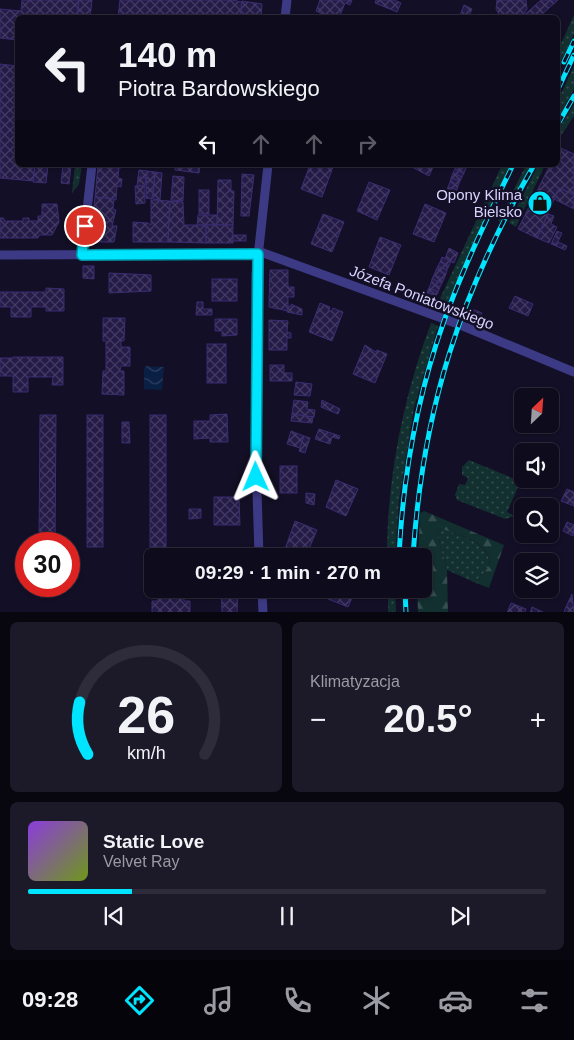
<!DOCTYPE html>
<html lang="pl">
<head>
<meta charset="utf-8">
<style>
  :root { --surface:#0e0b1c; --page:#1c1929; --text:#f1f3f6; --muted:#9b9ba3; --line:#2e2b3b; --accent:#00e5ff }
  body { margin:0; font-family:Helvetica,sans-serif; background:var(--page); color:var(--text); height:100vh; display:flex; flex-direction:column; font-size:19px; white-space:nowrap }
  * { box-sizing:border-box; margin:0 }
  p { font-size:16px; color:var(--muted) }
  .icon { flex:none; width:28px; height:28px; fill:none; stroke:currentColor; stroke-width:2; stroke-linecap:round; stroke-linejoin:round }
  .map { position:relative; height:612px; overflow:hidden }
  .drawer { display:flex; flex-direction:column; gap:10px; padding:10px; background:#08060f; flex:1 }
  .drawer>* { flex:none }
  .top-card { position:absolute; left:15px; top:15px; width:545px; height:152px; border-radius:8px; box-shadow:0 1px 4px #0004,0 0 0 1px var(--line); background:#0e0b1c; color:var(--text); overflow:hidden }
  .needle { width:32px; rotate:25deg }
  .buttons { position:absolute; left:514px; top:388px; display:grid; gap:10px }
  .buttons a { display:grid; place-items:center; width:45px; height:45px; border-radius:8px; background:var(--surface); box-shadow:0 1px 4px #0004,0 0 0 1px var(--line); font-size:25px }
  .speed { position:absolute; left:15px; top:532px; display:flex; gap:10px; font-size:25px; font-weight:700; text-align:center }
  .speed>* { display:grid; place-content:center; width:65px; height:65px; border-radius:50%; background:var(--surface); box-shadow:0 1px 4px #0004,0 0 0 1px var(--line); line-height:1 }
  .speed .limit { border:8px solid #d22; background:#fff; color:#111 }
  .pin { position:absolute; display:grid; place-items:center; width:42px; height:42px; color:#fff; margin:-21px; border:2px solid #fff; border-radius:50%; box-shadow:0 1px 5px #0007 }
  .me { position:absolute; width:55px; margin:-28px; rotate:359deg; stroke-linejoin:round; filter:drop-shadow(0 0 4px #0008) }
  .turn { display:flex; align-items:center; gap:18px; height:105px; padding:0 20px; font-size:22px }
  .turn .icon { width:65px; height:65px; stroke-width:2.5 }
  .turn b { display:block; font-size:35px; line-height:42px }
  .lanes { display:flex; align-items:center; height:48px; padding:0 20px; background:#0003; justify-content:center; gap:25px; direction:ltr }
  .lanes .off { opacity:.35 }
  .big { font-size:38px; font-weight:700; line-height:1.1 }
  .drawer .card { flex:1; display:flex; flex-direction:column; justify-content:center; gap:8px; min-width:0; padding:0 18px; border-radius:8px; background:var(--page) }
  .drawer .dial { align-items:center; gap:0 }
  .dial svg { height:130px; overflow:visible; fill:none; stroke:var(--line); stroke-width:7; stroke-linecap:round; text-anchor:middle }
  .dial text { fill:var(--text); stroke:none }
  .song { display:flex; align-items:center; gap:15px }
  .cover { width:60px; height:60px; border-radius:8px; background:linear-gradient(135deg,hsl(270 70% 55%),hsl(80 70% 35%)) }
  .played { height:5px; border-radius:2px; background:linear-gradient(90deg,var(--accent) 20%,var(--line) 20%) }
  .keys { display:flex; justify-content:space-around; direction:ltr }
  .heat { display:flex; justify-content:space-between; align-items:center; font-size:28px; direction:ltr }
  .drawer .tiles { flex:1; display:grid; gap:10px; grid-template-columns:1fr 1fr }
  .card:last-child { grid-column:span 2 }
  .trip { position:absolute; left:144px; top:548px; width:288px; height:50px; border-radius:8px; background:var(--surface); box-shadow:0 1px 4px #0004,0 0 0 1px var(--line); font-weight:700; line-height:50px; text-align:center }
  .menu { display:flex; height:80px; justify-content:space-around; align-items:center; background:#06040b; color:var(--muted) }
  .menu .icon { width:35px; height:35px }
  .menu .active { color:var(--accent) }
  .menu b { font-size:22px; color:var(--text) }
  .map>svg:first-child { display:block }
</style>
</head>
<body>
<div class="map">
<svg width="574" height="613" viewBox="0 0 574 613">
  <defs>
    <pattern id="grass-dots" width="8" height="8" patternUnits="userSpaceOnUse" patternTransform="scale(1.25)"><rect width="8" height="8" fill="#12302f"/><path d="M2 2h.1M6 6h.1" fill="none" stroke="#344d4e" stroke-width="1.8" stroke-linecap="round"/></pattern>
    <pattern id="forest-firs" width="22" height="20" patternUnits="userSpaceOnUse" patternTransform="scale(1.25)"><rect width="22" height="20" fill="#12302f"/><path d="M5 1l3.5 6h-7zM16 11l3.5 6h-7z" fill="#344d4e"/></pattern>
    <pattern id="water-waves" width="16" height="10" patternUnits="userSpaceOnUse" patternTransform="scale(1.25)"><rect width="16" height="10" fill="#0a1f44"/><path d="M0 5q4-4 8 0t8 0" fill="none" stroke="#2d3f60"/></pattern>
    <pattern id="building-cross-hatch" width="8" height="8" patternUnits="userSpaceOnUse" patternTransform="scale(1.25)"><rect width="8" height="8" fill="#241b47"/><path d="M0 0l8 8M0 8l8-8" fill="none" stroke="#433b63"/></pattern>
  </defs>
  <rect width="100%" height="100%" fill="#130f26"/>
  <g fill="url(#grass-dots)">
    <path d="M574,15V34L558,68V50Z"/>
    <path d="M574,66V89L558,119V100Z"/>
    <path d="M574,104V116L558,140V130Z"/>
    <path d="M75,165H82L79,184L72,193Z"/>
    <path d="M502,165H510L444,310L436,307Z"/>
    <path d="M526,165H531L500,222L498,221Z"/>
    <path d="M538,165H545L516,227L509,223Z"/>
    <path d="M431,323L438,326L414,408L399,501L395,556H387C387,478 403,397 431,323Z"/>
    <path d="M469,460L527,484V489L519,485L507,512L515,516L505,519L457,500L455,495L459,484L465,485L468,478L462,475V467Z"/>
    <path d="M442,529C461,536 489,541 490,565L476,583L447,570L437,534Z"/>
    <path d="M388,589H395L396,612H388Z"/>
  </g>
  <path fill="url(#forest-firs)" d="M424,511L504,545L489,588L476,583L490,565C490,541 461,536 442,529L437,534L447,570L448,612H418L417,589H422V556H418L420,513Z"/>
  <path fill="url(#water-waves)" d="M146,366L164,367L162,390L144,389V369Z"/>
  <g fill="url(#building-cross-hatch)" stroke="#3b2d73">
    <path d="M22,0H79L77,18H18V40L0,38V9L21,11Z"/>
    <path d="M79,0H92L90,18H77Z"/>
    <path d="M120,0H232L242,2L240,18H118Z"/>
    <path d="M320,0H352L350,5L345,3L339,18H331L316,11Z"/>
    <path d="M376,0H394L401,3L397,12L375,3Z"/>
    <path d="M497,0H526L527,9L521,18H501L496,9Z"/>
    <path d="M541,0H558L538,18H521Z"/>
    <path d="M242,1L262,4L261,18H240Z"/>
    <path d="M464,5L472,9L468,18H459Z"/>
    <path d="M0,64L18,66V165H35L33,181L0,178Z"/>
    <path d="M558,147L574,154V195L559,188L537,238L518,229L550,165H558Z"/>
    <path d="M35,165H48L46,183L33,182Z"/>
    <path d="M63,165H71L69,184L61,183Z"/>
    <path d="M98,165H121V168Z"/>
    <path d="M175,165H200L199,173L175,170Z"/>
    <path d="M310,165L333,167L322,197L301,189Z"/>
    <path d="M408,165H434L429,176Z"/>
    <path d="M457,165L466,168L464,173L455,169Z"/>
    <path d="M98,166L119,168L118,178L122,179L121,187L117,186L116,200L95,197Z"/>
    <path d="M455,169L464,173L462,177L453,173Z"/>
    <path d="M139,170L147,171L146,178L138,177Z"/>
    <path d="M147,171L155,172L152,199L146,198Z"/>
    <path d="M155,172L162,173L160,200L153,199Z"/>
    <path d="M453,173L462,177L460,181L451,178Z"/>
    <path d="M242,174L254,175L249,216H241Z"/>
    <path d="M173,176L184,177L183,201L171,200Z"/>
    <path d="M138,177L146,178L145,186H137Z"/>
    <path d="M451,178L460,181L458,186L450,182Z"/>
    <path d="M218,180H231V191H234L233,225H217Z"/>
    <path d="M369,182L390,190L377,220L357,211Z"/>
    <path d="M450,182L458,186L457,190L448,187Z"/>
    <path d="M135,186H145V203L136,204Z"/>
    <path d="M448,187L457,190L455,195L446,191Z"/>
    <path d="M559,188L574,195V209L554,199Z"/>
    <rect x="199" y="190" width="10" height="24"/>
    <path d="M95,197L114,199L113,209L116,210L112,226H117L114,242H96L91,236Z"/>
    <path d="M151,200L170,201L168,242H133V222L148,223L151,225Z"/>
    <path d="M170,201L183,202L184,225H206V243L168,242Z"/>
    <path d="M42,204H57L59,222L52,235H39L38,238H0V218H4V221H23V218H29V221H38V216H42Z"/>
    <path d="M425,204L446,213L434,242L413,234Z"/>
    <path d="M323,214L344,222L332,252L311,244Z"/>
    <path d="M548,214L554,216L551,224L557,227L549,243L537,238Z"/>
    <path d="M198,215H217V225H197Z"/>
    <rect x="206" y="225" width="27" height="18"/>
    <path d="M557,231L562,233L556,246L551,244Z"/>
    <rect x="233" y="235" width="13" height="6"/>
    <path d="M380,237L401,245L389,275L369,267Z"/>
    <path d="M558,242L567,246L565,250L556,246Z"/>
    <path d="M449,248L458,253L454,263L445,259Z"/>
    <path d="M442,257L451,261L449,266L440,262Z"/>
    <path d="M440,262L449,266L447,270L438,266Z"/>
    <path d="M83,266H94V279L83,278Z"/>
    <path d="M438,266L447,270L446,274L436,270Z"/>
    <path d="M270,270H288V287H294V297H288V311L269,307Z"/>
    <path d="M436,270L446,274L444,279L434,275Z"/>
    <path d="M109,273L151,275V291L109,293Z"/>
    <path d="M434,275L444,279L442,283L432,279Z"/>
    <rect x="212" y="279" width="25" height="22"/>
    <path d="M432,279L442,283L440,287L431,283Z"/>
    <path d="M431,283L440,287L438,292L429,288Z"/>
    <path d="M46,288L64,289V311H46V307H31V317H11V307H0V292H46Z"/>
    <path d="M429,288L438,292L436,296L427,292Z"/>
    <path d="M427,292L436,296L435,300L425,296Z"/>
    <path d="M425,296L435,300L433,305L423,301Z"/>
    <path d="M515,296L533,304L528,316L509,308Z"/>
    <path d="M197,302H203V309H212V315H196Z"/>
    <path d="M320,303L330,307L329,310L332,311L333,308L343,312L332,341L309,332Z"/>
    <path d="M291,304L302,309V315L287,312L288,306L291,307Z"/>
    <path d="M472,309L482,313L480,318L470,314Z"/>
    <path d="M103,318H125L124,341H121V347H130V366H121L120,371H124V395L102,394L103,371H106V341H103Z"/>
    <path d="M215,319H237V335L222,336V331H215Z"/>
    <path d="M269,320L288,321L287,332L291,333V338H287V350H269Z"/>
    <rect x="207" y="344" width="19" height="39"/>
    <path d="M365,345L376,352L377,350L387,354L375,383L353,374Z"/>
    <path d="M13,357H63V385H52L53,377H28V392H13V376H0V358H13Z"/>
    <path d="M270,365H284V373H292V381H270Z"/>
    <path d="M296,382L312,384L310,396L294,395Z"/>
    <path d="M294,400L308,402L307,409L315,410L314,417L292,414Z"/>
    <path d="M322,400L340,409L338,414L321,407Z"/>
    <path d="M227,414L228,442H210V438L194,439V421H210V415Z"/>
    <path d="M292,414L313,417L312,423L291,421Z"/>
    <path d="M40,415H56L55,544H39Z"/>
    <rect x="87" y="415" width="16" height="132"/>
    <rect x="150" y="415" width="16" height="132"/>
    <path d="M122,422H129L130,443H122Z"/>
    <path d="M319,429L340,436L339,439L332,437L330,444L315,439Z"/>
    <path d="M291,431L304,436L300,448L287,444Z"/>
    <path d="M304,436L310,438L305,453L299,451Z"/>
    <rect x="280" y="466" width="17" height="27"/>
    <path d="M336,480L358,489L346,516L326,507Z"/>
    <path d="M567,489L574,492V506L561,501Z"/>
    <path d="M306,493L315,494L314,505L306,503Z"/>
    <path d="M214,497H239L240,525H214Z"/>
    <path d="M189,509H201V518L189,519Z"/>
    <path d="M295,521L317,530L306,556L285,549Z"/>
    <path d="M567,522L574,525L573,536L563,531Z"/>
    <path d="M158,589H184V601H190V613H152V601H158Z"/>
    <path d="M221,589H238L237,613H222Z"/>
    <path d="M332,589H356L348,607L328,599Z"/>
    <path d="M572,594L574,613H564L565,609Z"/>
    <path d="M511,603L526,609L525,613H507Z"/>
    <path d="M532,607L545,613H530Z"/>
  </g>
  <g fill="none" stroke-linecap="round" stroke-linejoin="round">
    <g stroke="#3d3a85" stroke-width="9">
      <path d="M285,18L287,0"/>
      <path d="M258,251L458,324L574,372"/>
      <path d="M0,255L258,254"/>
      <path d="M82,255L92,165"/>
      <path d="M259,556L256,458V275L268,165"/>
      <path d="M262,589L263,613"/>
    </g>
    <defs>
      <g id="rail">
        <path d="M564,62L574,41"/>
        <path d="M558,89L574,55"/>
        <path d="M558,124L574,96"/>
        <path d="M399,556C403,476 417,397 444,321C463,268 488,216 513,165"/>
        <path d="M413,556C423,407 460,294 534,165"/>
        <path d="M405,589L406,613"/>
      </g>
    </defs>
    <use href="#rail" stroke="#00e5ff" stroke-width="5"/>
    <use href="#rail" stroke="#130f26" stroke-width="3" stroke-dasharray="9" stroke-linecap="butt"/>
  </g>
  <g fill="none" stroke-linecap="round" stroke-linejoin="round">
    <defs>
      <path id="route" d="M85,226L82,255L258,254L256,477"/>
    </defs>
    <use href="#route" stroke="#0095a6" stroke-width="12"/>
    <use href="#route" stroke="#00e5ff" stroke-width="9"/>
  </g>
  <defs>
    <symbol id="shop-disc" viewBox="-11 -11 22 22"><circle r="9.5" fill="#00e5ff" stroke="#130f26"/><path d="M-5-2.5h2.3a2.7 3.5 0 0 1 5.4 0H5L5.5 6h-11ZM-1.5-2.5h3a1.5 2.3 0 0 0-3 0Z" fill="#111"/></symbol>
  </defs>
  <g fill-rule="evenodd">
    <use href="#shop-disc" x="526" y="189" width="28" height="28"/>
  </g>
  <g text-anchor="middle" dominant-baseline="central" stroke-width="5" stroke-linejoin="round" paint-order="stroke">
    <g font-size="15" fill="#d9d4ff" stroke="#130f26" text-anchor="end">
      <text x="522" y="194">Opony Klima<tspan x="522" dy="17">Bielsko</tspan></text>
    </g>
    <g font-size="15" fill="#d9d4ff" stroke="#130f26">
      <text transform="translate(422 297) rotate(21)">Józefa Poniatowskiego</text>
    </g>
  </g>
</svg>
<div class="buttons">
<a><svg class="needle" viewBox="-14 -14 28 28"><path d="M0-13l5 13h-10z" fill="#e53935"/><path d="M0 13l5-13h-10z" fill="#9b9ba3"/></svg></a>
<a><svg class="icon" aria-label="sound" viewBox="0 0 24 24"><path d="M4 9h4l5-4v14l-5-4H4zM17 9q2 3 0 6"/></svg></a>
<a><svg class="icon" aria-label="search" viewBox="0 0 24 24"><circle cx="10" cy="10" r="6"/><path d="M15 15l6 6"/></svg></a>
<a><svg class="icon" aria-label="layers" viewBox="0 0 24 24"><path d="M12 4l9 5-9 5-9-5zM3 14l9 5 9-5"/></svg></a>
</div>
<div class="speed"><div class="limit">30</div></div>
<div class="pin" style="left:85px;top:226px;background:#d93025"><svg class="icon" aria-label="arrive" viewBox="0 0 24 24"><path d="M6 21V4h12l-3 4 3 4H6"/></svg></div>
<svg class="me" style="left:256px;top:477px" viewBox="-20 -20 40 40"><path d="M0-17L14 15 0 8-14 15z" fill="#00e5ff" stroke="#fff" stroke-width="4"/></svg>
<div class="trip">09:29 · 1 min · 270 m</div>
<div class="top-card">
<div class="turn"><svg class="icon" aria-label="left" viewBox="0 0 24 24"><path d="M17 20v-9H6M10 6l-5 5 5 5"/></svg><div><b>140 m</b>Piotra Bardowskiego</div></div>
<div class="lanes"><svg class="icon" aria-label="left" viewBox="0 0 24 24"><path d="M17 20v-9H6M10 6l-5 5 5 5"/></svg><svg class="icon off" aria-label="ahead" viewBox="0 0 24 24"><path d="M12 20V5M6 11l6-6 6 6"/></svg><svg class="icon off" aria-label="ahead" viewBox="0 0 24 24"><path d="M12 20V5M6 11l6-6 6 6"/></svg><svg class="icon off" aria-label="right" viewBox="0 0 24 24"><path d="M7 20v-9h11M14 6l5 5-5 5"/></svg></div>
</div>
</div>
<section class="drawer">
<div class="tiles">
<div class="card dial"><svg viewBox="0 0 100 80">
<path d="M14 69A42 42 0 1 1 86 69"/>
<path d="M14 69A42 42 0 0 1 9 37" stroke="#00e5ff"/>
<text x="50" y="56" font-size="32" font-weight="700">26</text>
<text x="50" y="72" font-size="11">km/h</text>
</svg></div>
<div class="card"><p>Klimatyzacja</p>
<div class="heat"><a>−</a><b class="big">20.5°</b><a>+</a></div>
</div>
<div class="card">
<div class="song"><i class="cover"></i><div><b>Static Love</b><p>Velvet Ray</p></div></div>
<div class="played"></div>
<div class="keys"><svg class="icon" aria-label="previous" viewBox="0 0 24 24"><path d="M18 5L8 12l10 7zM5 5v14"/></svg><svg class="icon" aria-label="pause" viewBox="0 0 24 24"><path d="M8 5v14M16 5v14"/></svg><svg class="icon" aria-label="next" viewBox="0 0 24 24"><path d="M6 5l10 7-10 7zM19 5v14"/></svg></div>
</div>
</div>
</section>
<nav class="menu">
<b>09:28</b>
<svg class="icon active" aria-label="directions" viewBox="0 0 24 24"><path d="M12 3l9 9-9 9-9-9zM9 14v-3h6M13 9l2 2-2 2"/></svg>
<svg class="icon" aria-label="music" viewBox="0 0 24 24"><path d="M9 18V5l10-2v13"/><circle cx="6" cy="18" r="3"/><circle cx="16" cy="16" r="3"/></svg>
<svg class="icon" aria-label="phone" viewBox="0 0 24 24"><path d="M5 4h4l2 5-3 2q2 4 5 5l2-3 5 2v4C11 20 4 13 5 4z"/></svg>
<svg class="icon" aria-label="climate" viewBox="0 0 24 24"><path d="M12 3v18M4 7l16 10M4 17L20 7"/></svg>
<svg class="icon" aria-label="car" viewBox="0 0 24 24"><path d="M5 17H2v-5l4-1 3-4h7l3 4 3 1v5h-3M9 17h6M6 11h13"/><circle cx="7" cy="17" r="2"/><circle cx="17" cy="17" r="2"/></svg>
<svg class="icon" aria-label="filters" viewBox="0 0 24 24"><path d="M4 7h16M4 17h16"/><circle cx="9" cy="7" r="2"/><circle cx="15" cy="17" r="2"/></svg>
</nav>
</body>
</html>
